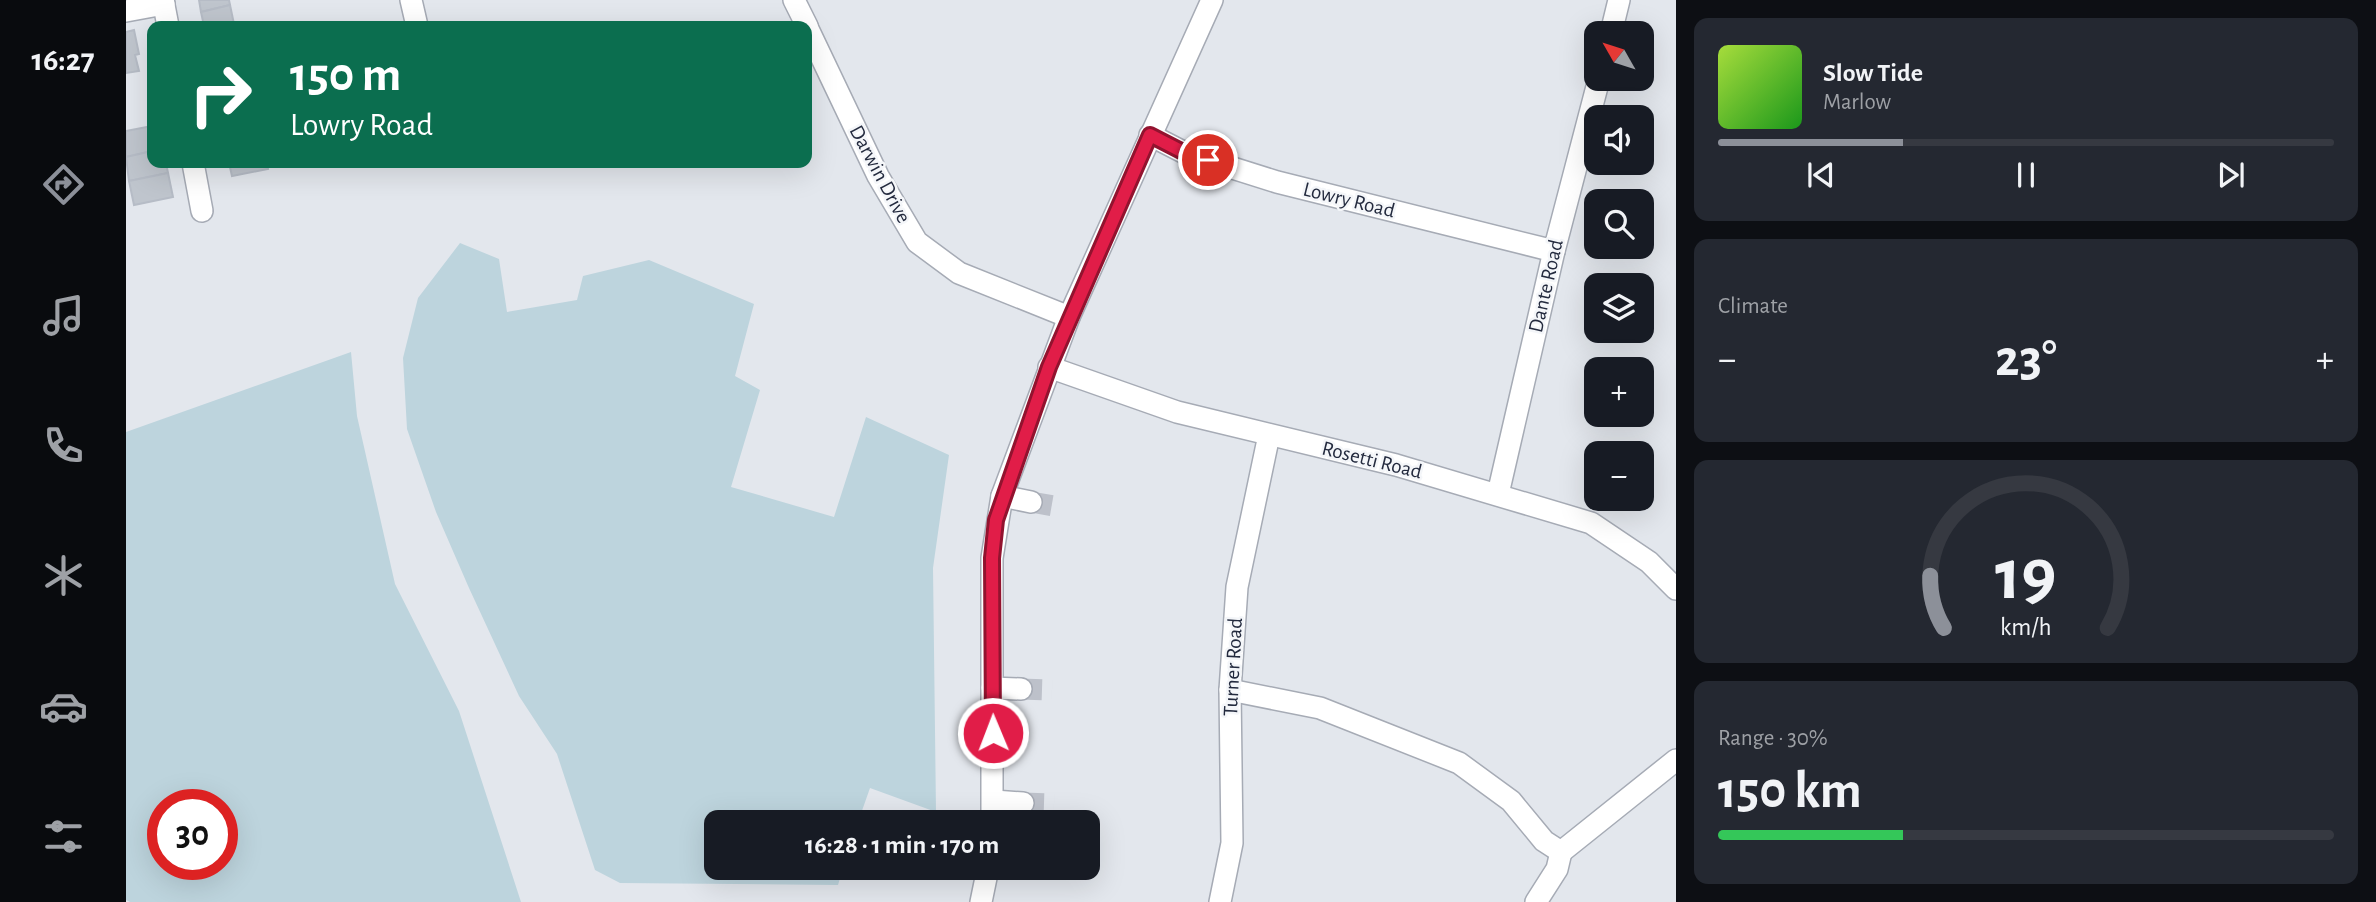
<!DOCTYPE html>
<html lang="en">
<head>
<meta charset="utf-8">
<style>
  :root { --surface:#171b24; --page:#242831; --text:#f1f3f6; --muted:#9ea1a6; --line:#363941; --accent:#8c9099 }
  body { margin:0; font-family:"Alegreya Sans",sans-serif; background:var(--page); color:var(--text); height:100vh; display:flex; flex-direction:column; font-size:26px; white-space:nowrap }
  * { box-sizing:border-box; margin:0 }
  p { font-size:23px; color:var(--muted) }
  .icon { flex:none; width:38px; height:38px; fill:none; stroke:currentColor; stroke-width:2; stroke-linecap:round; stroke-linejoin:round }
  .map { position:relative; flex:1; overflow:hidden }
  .sheet { display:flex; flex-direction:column; gap:18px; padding:18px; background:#0d0f14; width:700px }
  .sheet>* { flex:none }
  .banner { position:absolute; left:21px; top:21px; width:665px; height:147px; border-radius:14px; box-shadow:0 7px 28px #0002; background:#0b6e4f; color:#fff; overflow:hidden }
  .needle { width:46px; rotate:309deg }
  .fabs { position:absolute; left:1458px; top:21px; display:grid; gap:14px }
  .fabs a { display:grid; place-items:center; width:70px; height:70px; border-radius:14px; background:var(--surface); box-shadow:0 7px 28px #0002; font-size:35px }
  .speed { position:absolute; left:21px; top:789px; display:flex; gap:14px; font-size:35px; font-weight:700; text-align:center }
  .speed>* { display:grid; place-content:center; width:91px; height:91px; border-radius:50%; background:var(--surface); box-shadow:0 7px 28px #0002; line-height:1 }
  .speed .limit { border:10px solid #d22; background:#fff; color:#111 }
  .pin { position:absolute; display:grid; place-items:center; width:60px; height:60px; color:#fff; margin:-30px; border:4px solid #fff; border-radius:50%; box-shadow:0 2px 7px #0007 }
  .me { position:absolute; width:77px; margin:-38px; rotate:359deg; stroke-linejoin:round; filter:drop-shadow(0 0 5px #0008) }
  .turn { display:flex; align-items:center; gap:24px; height:147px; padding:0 28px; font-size:32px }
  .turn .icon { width:91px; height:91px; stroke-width:2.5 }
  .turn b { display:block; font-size:49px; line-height:60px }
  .big { font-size:52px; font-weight:700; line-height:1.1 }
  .sheet .widget { flex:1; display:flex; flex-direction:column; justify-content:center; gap:10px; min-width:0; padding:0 24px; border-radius:14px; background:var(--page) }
  .sheet .dial { align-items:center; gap:0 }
  .dial svg { height:182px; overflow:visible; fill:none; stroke:var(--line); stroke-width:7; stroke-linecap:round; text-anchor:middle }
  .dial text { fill:var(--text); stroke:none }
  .song { display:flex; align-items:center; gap:21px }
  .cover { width:84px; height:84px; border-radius:10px; background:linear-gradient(135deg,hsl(80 70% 55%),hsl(120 70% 35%)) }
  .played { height:7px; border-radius:4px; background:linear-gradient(90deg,var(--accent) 30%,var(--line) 30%) }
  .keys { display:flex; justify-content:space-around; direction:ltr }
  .heat { display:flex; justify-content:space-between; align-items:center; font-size:38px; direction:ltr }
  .charge { height:10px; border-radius:5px; background:linear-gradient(90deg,#34c759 30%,var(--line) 0) }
  .trip { position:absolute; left:578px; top:810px; width:396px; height:70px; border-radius:14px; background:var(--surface); box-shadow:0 7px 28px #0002; font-weight:700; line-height:70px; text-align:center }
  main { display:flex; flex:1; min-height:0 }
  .tabs { display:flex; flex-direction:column; width:126px; justify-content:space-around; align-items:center; background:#090b0e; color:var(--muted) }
  .tabs .icon { width:49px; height:49px }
  .tabs .active { color:var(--accent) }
  .tabs b { font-size:32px; color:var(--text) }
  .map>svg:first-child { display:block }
</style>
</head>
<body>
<main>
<nav class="tabs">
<b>16:27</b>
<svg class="icon active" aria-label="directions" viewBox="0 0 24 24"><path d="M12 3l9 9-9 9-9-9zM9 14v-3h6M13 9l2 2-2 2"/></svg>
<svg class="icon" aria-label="music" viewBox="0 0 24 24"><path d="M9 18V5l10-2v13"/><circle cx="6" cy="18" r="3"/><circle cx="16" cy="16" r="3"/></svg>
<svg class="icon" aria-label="phone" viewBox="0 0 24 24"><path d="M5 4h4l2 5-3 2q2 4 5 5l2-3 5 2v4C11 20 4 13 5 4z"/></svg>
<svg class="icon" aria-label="climate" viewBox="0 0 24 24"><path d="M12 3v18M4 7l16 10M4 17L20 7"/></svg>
<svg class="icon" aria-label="car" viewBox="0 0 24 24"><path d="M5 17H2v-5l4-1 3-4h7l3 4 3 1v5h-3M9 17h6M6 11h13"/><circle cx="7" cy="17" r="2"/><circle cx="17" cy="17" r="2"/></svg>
<svg class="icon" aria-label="filters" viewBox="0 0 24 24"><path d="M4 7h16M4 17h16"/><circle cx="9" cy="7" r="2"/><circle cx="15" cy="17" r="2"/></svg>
</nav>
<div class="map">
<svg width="1550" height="902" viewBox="0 0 1550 902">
  <rect width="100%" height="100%" fill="#e3e7ed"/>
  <g fill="#bdd4dd" fill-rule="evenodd">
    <path d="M334,243L373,259L381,312L451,300L457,276L523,260L628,304L609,376L634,390L605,487L708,517L740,417L823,455L807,568L810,812L744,788L732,822H590V868H717L712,885L494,883L469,870L431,754L393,696L343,588L310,512L281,429L277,358L292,298Z"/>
    <path d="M225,352L231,416L269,584L333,711L395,902H4L0,900V432ZM37,805H96V864H37Z"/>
  </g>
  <g fill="#bfc5cd" stroke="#b6bcc6" stroke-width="2">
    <path d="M73,0H103L104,5L75,12Z"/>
    <path d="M104,5L108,24L78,26L75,12Z"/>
    <path d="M8,30L13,54L9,55L13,71L0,73V32Z"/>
    <path d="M26,126V151L0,157V131Z"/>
    <path d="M26,151V163H40L42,173L3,181L0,157Z"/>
    <path d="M103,163H141L142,169L106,176Z"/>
    <path d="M42,173L47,197L8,205L3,181Z"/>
  </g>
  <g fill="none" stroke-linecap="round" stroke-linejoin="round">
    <g stroke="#bdc1ca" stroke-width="21" stroke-dasharray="21 10" stroke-linecap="butt">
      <path d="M905,502L934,507"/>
      <path d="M895,689L926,690"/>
      <path d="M897,803L928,804"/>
    </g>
    <defs>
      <g id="minor">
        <path d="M37,0L42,26"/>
        <path d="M285,0L291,26"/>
        <path d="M668,0L681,26"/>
        <path d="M0,11L38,4"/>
        <path d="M681,27L752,176L791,242L833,273L943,317"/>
        <path d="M1485,33L1493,0"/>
        <path d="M1024,135L1059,153L1151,182L1428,251"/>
        <path d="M67,163L76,211"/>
        <path d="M923,367L1051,412L1270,465L1465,523L1523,562L1550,589"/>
        <path d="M1372,494L1428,251L1473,79"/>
        <path d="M876,496L905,502"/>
        <path d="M866,688L895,689"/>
        <path d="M1104,690L1194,708L1333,763L1385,801L1418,841L1435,852"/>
        <path d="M868,801L897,803"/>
        <path d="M866,822V558L876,496L943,317L1086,0"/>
        <path d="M1435,852L1550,760"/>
        <path d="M855,902L862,868"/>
        <path d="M1094,902L1106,843L1104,690L1111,587L1143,435"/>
        <path d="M1410,902L1431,869L1435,852"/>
      </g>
    </defs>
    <use href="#minor" stroke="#a6abb5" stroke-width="24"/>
    <use href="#minor" stroke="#fff" stroke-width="21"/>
  </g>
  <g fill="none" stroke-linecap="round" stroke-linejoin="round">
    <defs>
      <path id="route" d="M867,733L866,558L870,520L923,367L1024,135L1059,153L1082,160"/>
    </defs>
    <use href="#route" stroke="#92132f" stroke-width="18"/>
    <use href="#route" stroke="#e11d48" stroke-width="12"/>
  </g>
  <g text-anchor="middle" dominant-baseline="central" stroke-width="5" stroke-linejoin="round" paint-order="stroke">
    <g font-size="21" fill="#232a3e" stroke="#f4f6f9">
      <text transform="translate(754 174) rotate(62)">Darwin Drive</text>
      <text transform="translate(1223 200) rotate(14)">Lowry Road</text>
      <text transform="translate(1420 286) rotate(-77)">Dante Road</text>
      <text transform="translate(1246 460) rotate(14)">Rosetti Road</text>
      <text transform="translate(1107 667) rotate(-87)">Turner Road</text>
    </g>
  </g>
</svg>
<div class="fabs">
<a><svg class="needle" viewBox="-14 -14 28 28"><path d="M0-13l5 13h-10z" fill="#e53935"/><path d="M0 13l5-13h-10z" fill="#9ea1a6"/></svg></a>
<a><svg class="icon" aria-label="sound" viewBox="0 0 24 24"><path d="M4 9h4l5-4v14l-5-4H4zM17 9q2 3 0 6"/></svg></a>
<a><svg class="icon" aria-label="search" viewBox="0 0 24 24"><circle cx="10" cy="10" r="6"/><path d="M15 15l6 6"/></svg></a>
<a><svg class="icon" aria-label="layers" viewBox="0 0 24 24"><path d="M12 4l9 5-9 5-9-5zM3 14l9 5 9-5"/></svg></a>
<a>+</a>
<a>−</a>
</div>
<div class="speed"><div class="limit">30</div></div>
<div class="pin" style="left:1082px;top:160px;background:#d93025"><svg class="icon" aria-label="arrive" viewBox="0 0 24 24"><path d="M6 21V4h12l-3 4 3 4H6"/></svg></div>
<svg class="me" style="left:867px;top:733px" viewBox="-20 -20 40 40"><circle r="17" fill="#e11d48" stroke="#fff" stroke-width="3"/><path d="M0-11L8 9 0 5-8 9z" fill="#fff"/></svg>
<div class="trip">16:28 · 1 min · 170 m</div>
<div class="banner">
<div class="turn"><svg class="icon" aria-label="right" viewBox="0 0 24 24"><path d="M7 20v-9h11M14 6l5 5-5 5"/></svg><div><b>150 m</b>Lowry Road</div></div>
</div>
</div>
<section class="sheet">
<div class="widget">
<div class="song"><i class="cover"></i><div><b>Slow Tide</b><p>Marlow</p></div></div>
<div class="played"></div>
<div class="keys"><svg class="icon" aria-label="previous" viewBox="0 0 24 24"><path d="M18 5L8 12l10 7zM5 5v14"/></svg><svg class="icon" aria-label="pause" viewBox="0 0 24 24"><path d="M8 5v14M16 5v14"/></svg><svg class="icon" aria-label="next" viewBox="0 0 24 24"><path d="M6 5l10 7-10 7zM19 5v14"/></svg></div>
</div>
<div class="widget"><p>Climate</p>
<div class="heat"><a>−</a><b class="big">23°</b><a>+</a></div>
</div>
<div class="widget dial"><svg viewBox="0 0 100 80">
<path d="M14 69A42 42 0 1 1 86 69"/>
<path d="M14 69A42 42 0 0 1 8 46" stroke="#8c9099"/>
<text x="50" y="56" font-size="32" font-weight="700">19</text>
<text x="50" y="72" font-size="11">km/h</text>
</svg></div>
<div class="widget"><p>Range · 30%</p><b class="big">150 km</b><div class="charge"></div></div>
</section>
</main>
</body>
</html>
